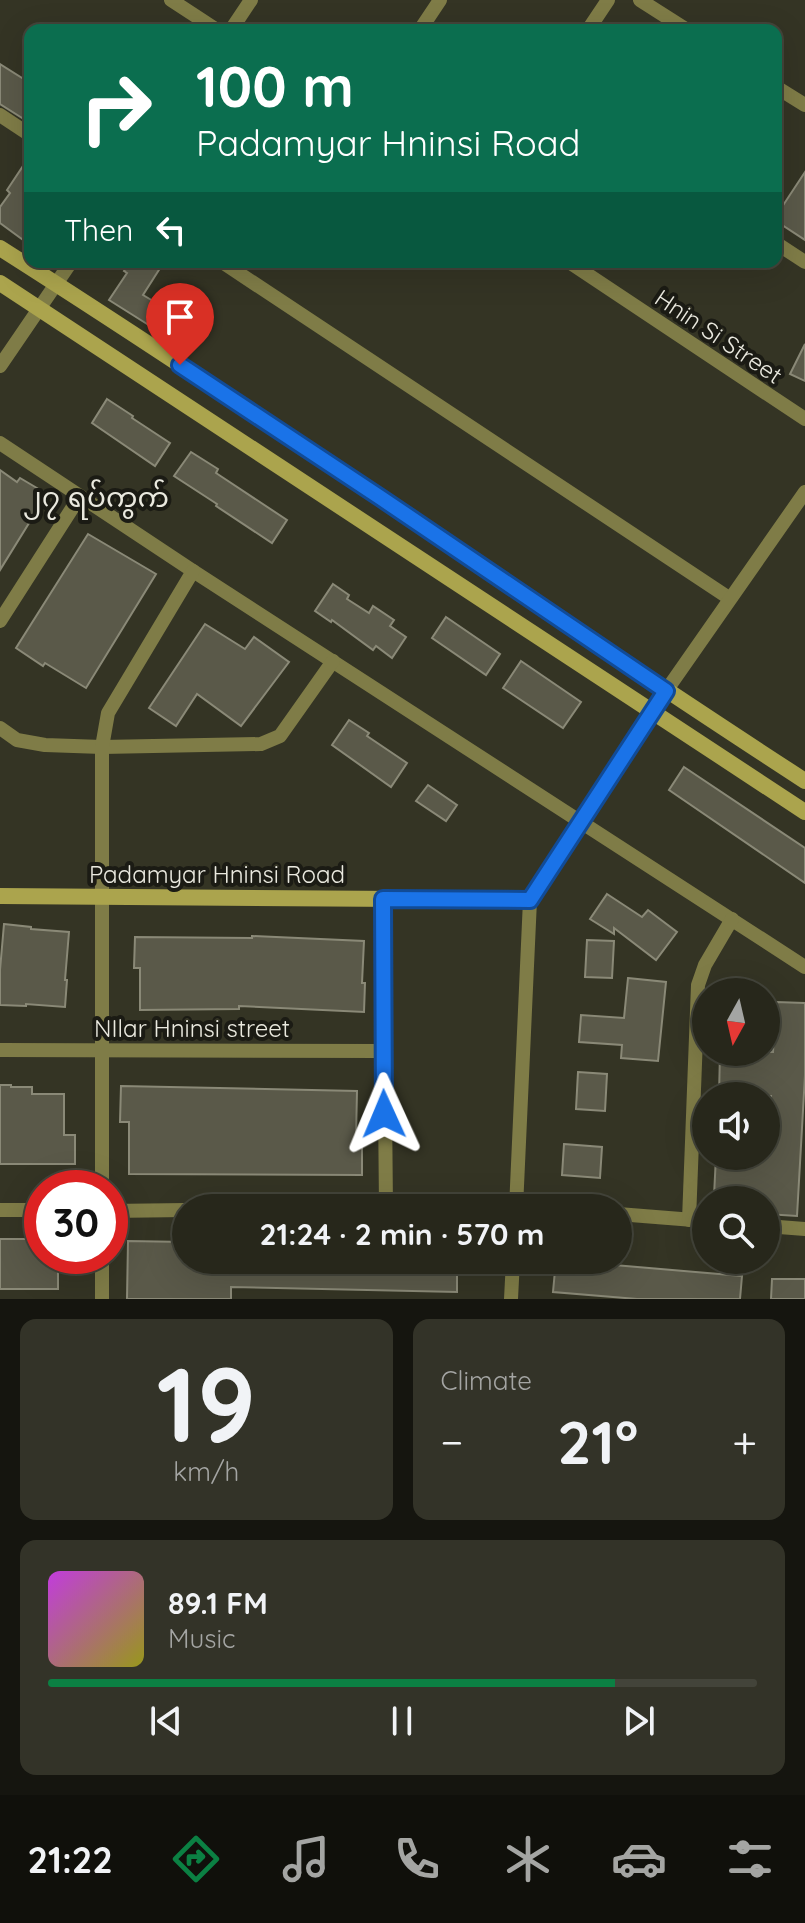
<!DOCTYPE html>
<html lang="en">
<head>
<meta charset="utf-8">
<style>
  :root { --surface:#27271b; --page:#333328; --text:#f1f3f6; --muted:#a4a5a3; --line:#43443a; --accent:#0b8043 }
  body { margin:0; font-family:Quicksand,"Noto Sans Myanmar",sans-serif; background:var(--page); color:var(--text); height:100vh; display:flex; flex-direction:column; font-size:30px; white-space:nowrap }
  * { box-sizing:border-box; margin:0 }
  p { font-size:26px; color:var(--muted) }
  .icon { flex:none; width:44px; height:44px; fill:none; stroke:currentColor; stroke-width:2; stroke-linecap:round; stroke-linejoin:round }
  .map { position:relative; height:1299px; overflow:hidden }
  .panel { display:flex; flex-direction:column; gap:20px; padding:20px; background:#15150f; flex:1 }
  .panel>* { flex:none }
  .guide { position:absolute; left:24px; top:24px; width:758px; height:244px; border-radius:16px; box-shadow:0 8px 32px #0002,0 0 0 2px var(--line); background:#0b6e4f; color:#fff; overflow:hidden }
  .needle { width:52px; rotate:188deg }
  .tools { position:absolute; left:692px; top:978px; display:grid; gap:16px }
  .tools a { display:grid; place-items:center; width:88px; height:88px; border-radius:50%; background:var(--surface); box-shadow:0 8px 32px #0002,0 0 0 2px var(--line); font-size:40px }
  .speed { position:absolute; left:24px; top:1170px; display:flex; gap:16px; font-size:40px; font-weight:700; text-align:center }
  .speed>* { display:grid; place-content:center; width:104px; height:104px; border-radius:50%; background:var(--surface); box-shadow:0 8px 32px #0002,0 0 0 2px var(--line); line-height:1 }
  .speed .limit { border:12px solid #d22; background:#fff; color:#111 }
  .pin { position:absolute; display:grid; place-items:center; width:68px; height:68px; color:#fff; margin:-82px -34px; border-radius:50% 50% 50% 0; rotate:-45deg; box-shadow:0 0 8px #0007 }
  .pin .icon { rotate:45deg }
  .me { position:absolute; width:88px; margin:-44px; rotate:359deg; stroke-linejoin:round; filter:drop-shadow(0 0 6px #0008) }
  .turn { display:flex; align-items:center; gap:28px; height:168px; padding:0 40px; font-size:36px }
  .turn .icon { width:104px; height:104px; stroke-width:2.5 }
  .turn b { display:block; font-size:56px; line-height:68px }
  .then { display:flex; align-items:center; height:76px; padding:0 40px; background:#0003; gap:16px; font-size:30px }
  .big { font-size:60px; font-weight:800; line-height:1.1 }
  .panel .tile { flex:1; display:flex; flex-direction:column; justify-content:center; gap:12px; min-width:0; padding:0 28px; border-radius:16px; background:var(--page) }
  .panel .dial { align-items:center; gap:0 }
  .dial b { font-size:104px; line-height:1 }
  .song { display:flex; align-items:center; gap:24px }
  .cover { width:96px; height:96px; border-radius:12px; background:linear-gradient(135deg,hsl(290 70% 55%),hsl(60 70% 35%)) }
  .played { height:8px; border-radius:4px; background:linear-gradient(90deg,var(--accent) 80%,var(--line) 80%) }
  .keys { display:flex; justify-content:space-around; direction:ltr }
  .heat { display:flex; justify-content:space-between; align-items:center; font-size:44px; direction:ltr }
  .panel .tiles { flex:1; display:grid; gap:20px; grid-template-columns:1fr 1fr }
  .tile:last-child { grid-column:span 2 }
  .trip { position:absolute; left:172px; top:1194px; width:460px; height:80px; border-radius:40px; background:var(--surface); box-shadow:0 8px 32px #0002,0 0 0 2px var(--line); font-weight:800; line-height:80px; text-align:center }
  .dock { display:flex; height:128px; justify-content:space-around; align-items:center; background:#10100b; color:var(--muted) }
  .dock .icon { width:56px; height:56px }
  .dock .selected { color:var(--accent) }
  .dock b { font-size:36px; color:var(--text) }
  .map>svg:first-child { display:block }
</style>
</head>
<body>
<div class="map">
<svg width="805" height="1299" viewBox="0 0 805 1299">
  <rect width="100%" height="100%" fill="#343424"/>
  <g fill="#5a5949" stroke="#8a8977" stroke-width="2">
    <path d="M0,64L30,83V123L0,104Z"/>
    <path d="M23,166L30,171V245L0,223V207L10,193L7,190Z"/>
    <path d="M805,172V240L776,221V216Z"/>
    <path d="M130,262H164L143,295L195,326L182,346L109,300L127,273L124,271Z"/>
    <path d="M805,344V381L790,374Z"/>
    <path d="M107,399L133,416L132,418L170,443L155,466L92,423Z"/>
    <path d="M191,452L218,469L216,473L287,520L272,543L216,506L217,504L174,476Z"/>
    <path d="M0,470L17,482L20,478L47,494L0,570Z"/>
    <path d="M88,534L156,574L86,688L45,663L43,666L16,648Z"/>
    <path d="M333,584L349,595L347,599L369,613L373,606L394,620L390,626L406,637L392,658L376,646L373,650L332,620L331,622L315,611Z"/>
    <path d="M446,617L500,654L486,675L432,638Z"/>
    <path d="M205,624L245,649L254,637L289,662L241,726L197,694L176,726L149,708Z"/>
    <path d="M521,661L581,702L563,728L503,688Z"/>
    <path d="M349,720L369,733L367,736L407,763L391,787L332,745Z"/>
    <path d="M684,767L805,848V883L669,790Z"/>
    <path d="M428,785L457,805L446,821L416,801Z"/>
    <path d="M607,894L642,917L648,910L677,932L656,960L614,928V934L590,919Z"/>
    <path d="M4,924L31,927V929L69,932L65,980H67L65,1007L26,1004V1006L0,1005V970Z"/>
    <path d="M252,936L364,941L362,983H365L364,1012L239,1006V1009L140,1010V968H134L135,937L252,938Z"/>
    <path d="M587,940L614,941L612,978L585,977Z"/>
    <path d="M628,978L666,982L658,1061L621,1058L622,1045L579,1042L581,1015L624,1018Z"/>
    <path d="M776,1002L805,1003V1075L797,1216L766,1214L765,1198L714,1196L716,1156H767L771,1096H719L720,1052H773Z"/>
    <path d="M578,1072L607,1074L605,1111L576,1109Z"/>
    <path d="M0,1085H11V1087H32V1094H64V1135H75V1164H0Z"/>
    <path d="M121,1086L357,1091L356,1138H362V1175L129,1174V1122H120Z"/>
    <path d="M564,1144L602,1147L600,1178L562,1175Z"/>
    <path d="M0,1239H42V1256H58V1289H0Z"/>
    <path d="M128,1241L186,1242V1260H457V1292L231,1287V1299H127Z"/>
    <path d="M556,1260L742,1276L740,1299H637L553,1292Z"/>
    <path d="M772,1279H805V1299H771Z"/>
  </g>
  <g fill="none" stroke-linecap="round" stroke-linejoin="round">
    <g stroke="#7f7c47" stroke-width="14">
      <path d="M171,0L217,30"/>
      <path d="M640,0L687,30"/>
      <path d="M231,30L251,0"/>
      <path d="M420,30L440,0"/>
      <path d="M588,30L608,0"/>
      <path d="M776,87L805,105"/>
      <path d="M0,115L30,135"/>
      <path d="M776,243L805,262"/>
      <path d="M222,262L729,598"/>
      <path d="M569,262L805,419"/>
      <path d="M0,366L71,262"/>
      <path d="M0,443L193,571L805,967"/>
      <path d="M0,621L80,496"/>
      <path d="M0,728L17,740L45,745L102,747L261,744L280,736L333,661"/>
      <path d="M383,899L386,1207"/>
      <path d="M0,1050L383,1051"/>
      <path d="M102,1188V747L108,713L193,571"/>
      <path d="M312,1208L516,1206L540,1208"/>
      <path d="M516,1208L530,900L666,691L805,492"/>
      <path d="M0,1210H42"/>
      <path d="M110,1211L186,1210"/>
      <path d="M618,1214L706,1221"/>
      <path d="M689,1220L698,985L705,965L732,919"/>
      <path d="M766,1226L805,1229"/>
      <path d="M102,1256V1299"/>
      <path d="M511,1299L513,1260"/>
    </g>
    <g stroke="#aba44d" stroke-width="16">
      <path d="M0,248C272,421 535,606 805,781"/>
      <path d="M0,283L805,812"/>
      <path d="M0,896L530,900"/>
    </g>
  </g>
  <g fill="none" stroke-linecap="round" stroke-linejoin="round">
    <defs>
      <path id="route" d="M180,365L381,498L666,691L530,900L383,899L384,1114"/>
    </defs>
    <use href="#route" stroke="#114b97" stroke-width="20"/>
    <use href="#route" stroke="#1a73e8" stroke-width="14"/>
  </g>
  <g text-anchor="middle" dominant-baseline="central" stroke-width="8" stroke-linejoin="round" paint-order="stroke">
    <g font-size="24" fill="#eae9df" stroke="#1b1b14">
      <text transform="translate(719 336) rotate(34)">Hnin Si Street</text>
      <text x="217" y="874">Padamyar Hninsi Road</text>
      <text x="192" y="1028">NIlar Hninsi street</text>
    </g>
    <g font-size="28" fill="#eae9df" stroke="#1b1b14">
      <text x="96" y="496">၂၇ ရပ်ကွက်</text>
    </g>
  </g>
</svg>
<div class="tools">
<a><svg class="needle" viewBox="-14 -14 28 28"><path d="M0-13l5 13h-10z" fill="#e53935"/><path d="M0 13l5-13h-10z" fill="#a4a5a3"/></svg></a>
<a><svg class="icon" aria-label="sound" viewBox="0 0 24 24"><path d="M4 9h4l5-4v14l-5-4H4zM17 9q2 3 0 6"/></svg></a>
<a><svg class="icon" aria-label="search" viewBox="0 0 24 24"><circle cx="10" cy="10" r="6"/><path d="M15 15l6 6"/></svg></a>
</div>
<div class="speed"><div class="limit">30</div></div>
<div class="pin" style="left:180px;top:365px;background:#d93025"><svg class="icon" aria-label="arrive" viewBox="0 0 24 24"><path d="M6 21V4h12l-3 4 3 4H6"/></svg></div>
<svg class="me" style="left:384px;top:1114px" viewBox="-20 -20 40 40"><path d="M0-17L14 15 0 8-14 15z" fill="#1a73e8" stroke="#fff" stroke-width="4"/></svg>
<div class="trip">21:24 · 2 min · 570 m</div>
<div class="guide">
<div class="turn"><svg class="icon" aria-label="right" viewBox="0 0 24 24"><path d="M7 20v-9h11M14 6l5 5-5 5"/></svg><div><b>100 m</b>Padamyar Hninsi Road</div></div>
<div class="then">Then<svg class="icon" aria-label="left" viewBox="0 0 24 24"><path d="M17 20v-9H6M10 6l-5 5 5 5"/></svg></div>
</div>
</div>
<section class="panel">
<div class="tiles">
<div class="tile dial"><b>19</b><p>km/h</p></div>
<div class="tile"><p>Climate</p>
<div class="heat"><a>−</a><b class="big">21°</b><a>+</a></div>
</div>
<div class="tile">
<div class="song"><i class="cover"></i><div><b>89.1 FM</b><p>Music</p></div></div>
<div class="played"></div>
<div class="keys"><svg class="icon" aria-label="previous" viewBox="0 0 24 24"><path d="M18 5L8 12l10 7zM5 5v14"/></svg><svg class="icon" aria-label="pause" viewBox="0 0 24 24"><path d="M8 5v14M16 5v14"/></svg><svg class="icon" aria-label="next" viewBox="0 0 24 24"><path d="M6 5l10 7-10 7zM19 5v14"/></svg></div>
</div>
</div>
</section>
<nav class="dock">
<b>21:22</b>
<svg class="icon selected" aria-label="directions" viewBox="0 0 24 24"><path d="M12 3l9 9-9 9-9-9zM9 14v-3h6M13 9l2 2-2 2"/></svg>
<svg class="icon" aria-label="music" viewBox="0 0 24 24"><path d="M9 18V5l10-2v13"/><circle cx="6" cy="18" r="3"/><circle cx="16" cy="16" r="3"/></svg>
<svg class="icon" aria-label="phone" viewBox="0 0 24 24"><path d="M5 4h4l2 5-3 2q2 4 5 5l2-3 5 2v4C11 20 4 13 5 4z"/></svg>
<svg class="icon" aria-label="climate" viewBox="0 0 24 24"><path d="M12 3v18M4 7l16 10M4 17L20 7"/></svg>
<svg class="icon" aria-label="car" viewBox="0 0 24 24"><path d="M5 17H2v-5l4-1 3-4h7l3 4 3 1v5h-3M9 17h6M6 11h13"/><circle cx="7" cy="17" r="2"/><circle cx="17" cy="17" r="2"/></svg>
<svg class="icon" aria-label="filters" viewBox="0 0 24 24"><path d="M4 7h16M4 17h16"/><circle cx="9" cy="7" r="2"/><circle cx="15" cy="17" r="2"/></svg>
</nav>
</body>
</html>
